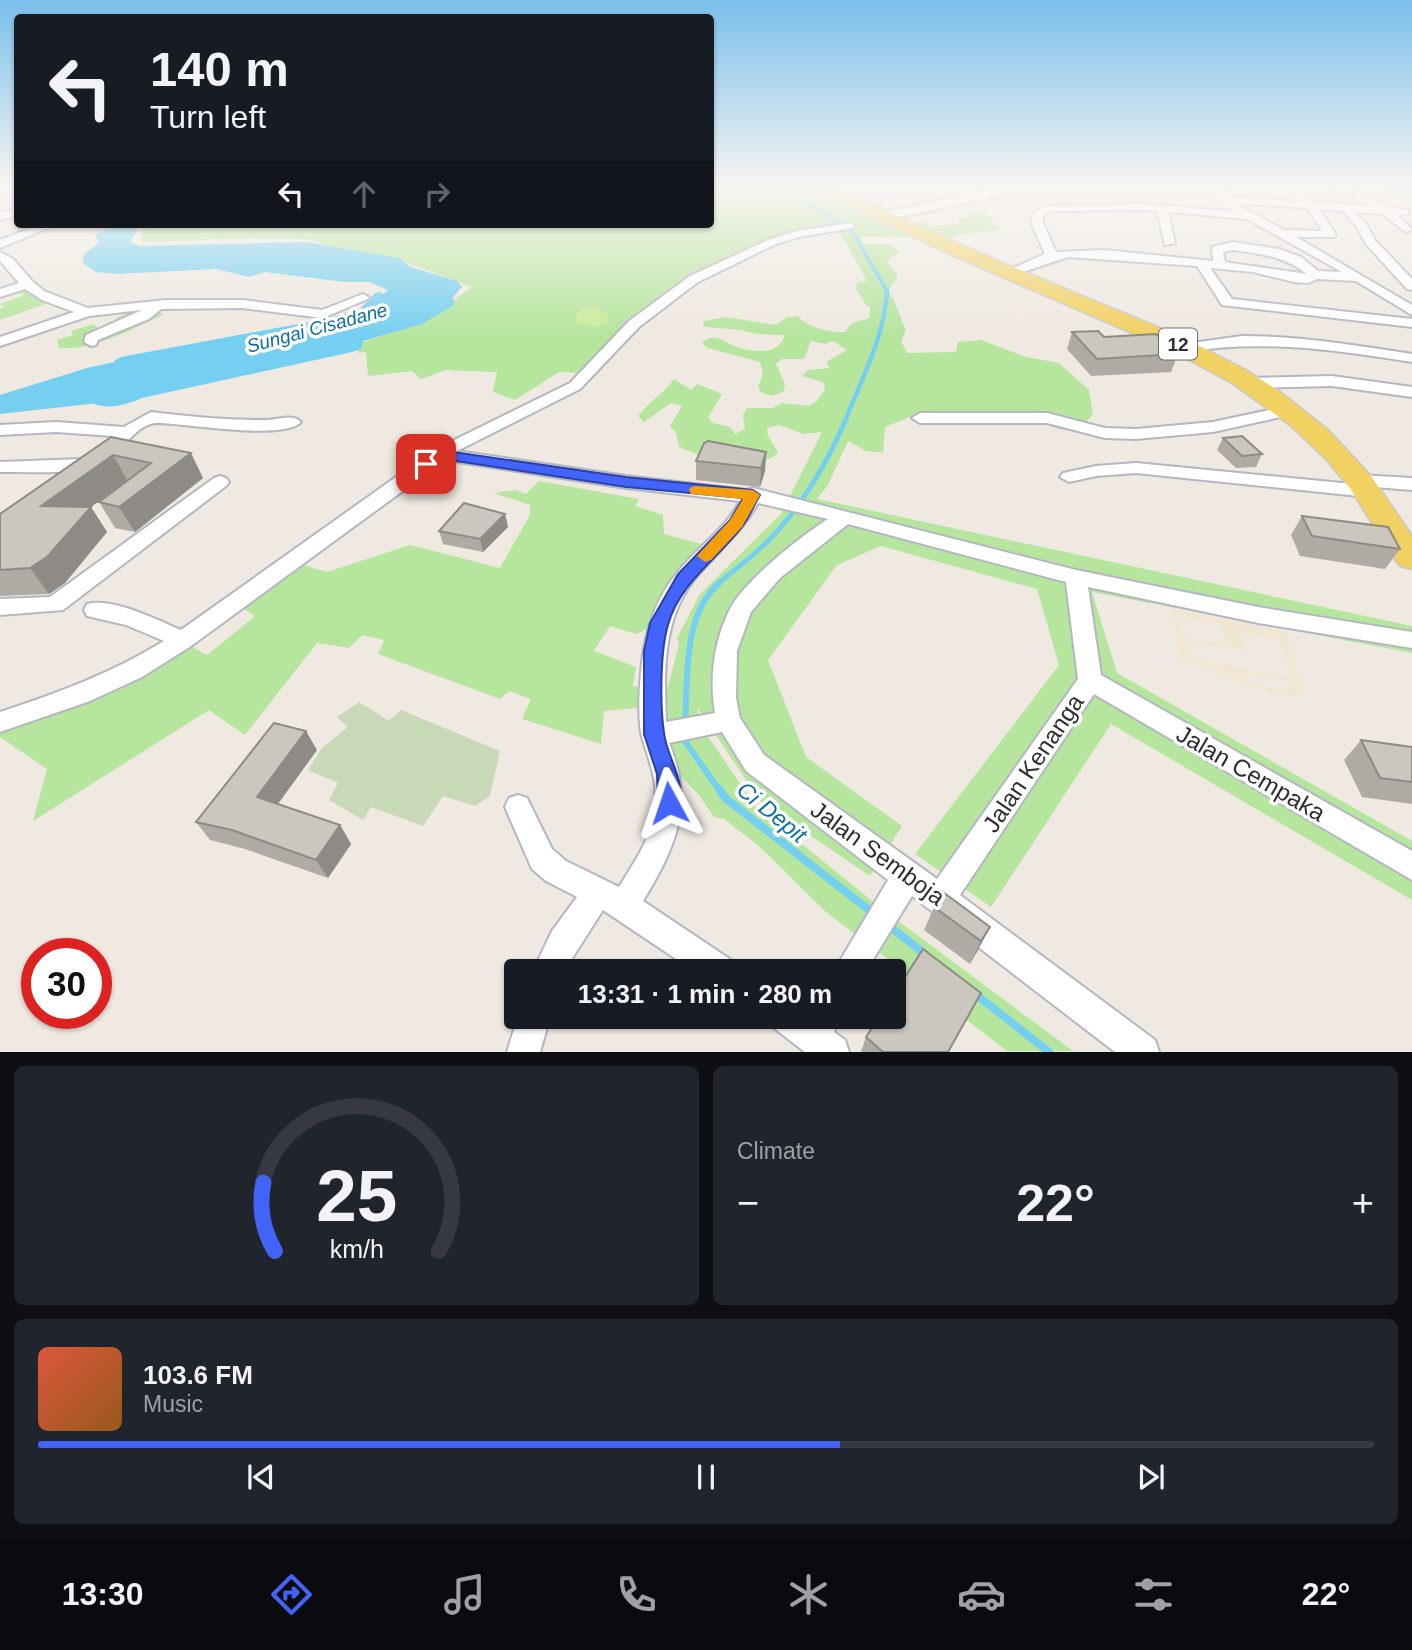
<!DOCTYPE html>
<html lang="en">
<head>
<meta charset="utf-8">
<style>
  :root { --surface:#171b24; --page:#20242c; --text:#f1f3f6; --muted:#9ea1a6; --line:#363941; --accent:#4264fb }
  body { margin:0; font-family:Arial,sans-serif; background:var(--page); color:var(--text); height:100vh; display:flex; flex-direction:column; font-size:26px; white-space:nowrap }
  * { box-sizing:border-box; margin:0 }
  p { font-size:23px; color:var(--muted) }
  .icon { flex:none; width:38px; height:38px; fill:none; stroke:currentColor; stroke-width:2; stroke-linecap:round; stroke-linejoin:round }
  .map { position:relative; height:1052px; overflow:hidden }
  .drawer { display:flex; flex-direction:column; gap:14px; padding:14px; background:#0d0f14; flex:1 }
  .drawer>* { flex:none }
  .banner { position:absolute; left:14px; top:14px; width:700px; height:214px; border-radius:7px; box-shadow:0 2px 5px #0004; background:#171b24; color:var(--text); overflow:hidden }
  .speed { position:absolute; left:21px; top:938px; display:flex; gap:14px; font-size:35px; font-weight:700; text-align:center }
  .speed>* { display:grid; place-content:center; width:91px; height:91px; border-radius:50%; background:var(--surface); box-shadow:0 2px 5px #0004; line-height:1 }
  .speed .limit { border:10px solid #d22; background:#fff; color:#111 }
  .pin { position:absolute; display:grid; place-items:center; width:60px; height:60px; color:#fff; margin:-30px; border-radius:14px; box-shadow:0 4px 10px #0006 }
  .me { position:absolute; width:77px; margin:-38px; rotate:355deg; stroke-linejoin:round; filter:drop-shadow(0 0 5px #0008) }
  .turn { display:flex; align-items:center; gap:24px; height:147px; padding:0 21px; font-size:32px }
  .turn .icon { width:91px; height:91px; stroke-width:2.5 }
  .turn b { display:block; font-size:49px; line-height:60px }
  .lanes { display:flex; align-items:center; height:66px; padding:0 21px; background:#0003; justify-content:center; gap:35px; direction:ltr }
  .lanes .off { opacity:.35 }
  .big { font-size:52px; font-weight:700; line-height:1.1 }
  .drawer .widget { flex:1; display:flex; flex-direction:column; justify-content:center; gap:10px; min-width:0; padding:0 24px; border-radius:10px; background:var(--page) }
  .drawer .dial { align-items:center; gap:0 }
  .dial svg { height:182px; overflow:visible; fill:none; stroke:var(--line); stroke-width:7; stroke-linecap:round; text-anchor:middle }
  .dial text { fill:var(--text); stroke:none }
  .song { display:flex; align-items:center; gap:21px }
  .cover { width:84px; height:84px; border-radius:10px; background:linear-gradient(135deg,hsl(10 70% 55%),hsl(30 70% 35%)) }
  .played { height:7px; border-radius:4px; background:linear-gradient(90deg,var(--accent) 60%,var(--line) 60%) }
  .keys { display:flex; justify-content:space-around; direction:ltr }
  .heat { display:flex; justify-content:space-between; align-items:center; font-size:38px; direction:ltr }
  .drawer .tiles { flex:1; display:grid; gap:14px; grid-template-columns:1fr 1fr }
  .widget:last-child { grid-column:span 2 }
  .trip { position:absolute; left:504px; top:959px; width:402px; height:70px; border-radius:7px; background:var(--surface); box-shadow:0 2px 5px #0004; font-weight:700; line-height:70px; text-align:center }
  .tabs { display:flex; height:112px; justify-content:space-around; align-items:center; background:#090b0e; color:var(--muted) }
  .tabs .icon { width:49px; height:49px }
  .tabs .on { color:var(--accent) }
  .tabs b { font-size:32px; color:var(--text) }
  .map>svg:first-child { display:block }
</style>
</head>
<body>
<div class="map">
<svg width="1412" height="1052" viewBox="0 0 1412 1052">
  <rect width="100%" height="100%" fill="#efe9e1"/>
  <path fill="#f0e6d1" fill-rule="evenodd" d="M1171,609L1288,632L1304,696L1273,694L1181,660ZM1177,616L1220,624L1225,645L1181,637ZM1242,632L1280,640L1291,678L1193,659L1189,641L1246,651ZM1246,672L1288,681L1291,692L1248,683Z"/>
  <g fill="#b6e59e">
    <path d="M711,188H816L853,199L864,197L888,209H904L907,213L894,222L912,236L860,237L864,244H889L900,252L889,259L888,263L898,277L888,290C897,303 899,316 906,330L901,341L907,353L956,352L958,342L981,340L1026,357L1059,363L1089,390L1093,414L1083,426L1072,430L1059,429L1019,416L929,414L912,416L885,427L883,453L866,451L848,441L828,485L817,499L1412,626V653L1092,592L1117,673L1412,841V900L1111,724L991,907L915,854L1059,665L1037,589L881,546L837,565L768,660L806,757L902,826L870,876L761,802L697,707L702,728L757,808L886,912L1073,1051H1007L825,911L759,846L724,819L714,817L699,795L674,769L658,723L679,645L677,638L700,594L781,514L822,432L803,434L779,425L767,428L768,436L778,452C760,475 703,458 679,447L676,433L670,426L682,406L671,403L644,422L638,416C649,402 664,393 674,379L691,390L697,384L722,394L708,418L713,423L730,427L735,434L745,429L743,415L747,408H773L782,403L809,406L817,401L825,389L823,382L802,376L808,370L830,368L826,362L847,350L833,341L825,344L811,341L804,359H782L776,364L785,384L784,391L773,396L762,393L758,387L763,374L760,362L708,348L702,343C715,331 724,343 737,347C755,353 779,355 785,335C769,335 759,335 745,331C734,328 717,329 703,326L704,321L726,317L775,325L787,317L798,316C806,327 832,333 845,332L852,323L869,318L870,307L866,305L855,287L858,282L867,281L841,234L834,228L810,232L731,263L634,319L576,373L559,372L515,400L493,392L497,372L446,370L421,379L412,371L368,376L366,352L358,353L360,343L422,323L472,287L414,265L379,255L345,253L312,240L265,238L141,242L143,230L149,224H710Z"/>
    <path d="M978,211L986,213L1001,230L963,234L948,240L911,224L921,221L930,226L956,224L959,223L958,218H971V212Z"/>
    <path d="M25,289L51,302L0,320V309L4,307L0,304L24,295L17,291Z"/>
    <path d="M144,306L169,307L160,312L163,315C132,329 93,351 59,348L57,340L73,335L71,331L93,324L103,331L120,324L116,318Z"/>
    <path d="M539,481L639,499L635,506L663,515L664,534L701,544L653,626L636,634L610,626L594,651L636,667L633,686L647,689V707L604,711L601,744L522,719L531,699L509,691L500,699L378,654L384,640L362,635L349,648L317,643L245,735L209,710L33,821L47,769L0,737V731L189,645L207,655L255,616L240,606L297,563L327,572L410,545L500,568L530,515V505L493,493L516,490L526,494Z"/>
  </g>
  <path fill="#c8d9b8" d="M359,702L389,721L401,710L500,751L490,796L475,806L443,796L423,826L371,807L363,820L329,800L338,783L308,770L322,748L348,727L337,717Z"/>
  <path fill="#c9ec9a" d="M588,306H596L609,316L607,324L595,327L574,321L579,311Z"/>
  <path fill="#75cff0" d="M115,224H141L130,242L139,246L306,242L399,258L411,267L457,281L462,287L449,302L420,321L357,339L356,346L346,351L281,362L232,377L138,394L125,400L0,414V395L87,368L169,350L327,323L365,312L388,290L369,282H344L265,272L249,277L217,269L115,274L96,272L83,263L84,254L99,243L95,235Z"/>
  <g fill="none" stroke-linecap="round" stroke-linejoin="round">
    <path stroke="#75cff0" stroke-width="3.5" d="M773,188L803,199L853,233L887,291"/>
    <path stroke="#75cff0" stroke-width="4.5" d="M845,421C862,378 885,336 887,290"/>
    <path stroke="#75cff0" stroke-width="5" d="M718,584C734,570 752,557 767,542C802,507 827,463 846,419"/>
    <g stroke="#75cff0" stroke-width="6">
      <path d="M685,725C688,679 682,615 720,582"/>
      <path d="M684,735V740L720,791"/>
    </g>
    <g stroke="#75cff0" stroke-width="8">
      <path d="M719,789L725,798L873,913"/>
      <path d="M889,926L925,954"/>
      <path d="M974,993L1049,1052"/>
    </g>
    <g fill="#75cff0" fill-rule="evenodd">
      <path d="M380,292L387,296L370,315L332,326L121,365L114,361L121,357L325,319L360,309L375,293Z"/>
      <path d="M449,298L454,299V305L422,324L363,341L361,349L352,352L142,398C129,404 103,412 91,401L93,398L122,395L138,389L342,346L349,344L351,336L412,318Z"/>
    </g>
    <path fill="#75cff0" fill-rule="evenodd" d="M1389,188H1412V198L1392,192Z"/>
    <defs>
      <g id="minor">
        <path d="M1210,188H1221L1228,196L1301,201L1289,188H1300L1314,202L1372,206L1350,195L1327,188C1355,188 1362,195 1386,206C1392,209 1401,208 1408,210V214L1397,215L1412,229L1406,232L1382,214L1354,212L1365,222L1375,240L1412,279V290L1407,289L1366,244L1356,226L1343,211L1319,209L1336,235L1334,237H1296L1412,305V315L1356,281L1317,279L1308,283L1294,282L1253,272L1210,268L1232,299L1412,319V327L1222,305L1197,266L1068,257L1008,277L1002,273L1045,254L1031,223L1034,213L1045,206L1143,204L1233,211L1226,207ZM1234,203L1308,208L1322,231L1284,230ZM1143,210L1157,211L1165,245L1175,243L1168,212L1247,219L1342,272L1318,271L1301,257L1279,249L1233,242L1212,247L1213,261L1105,250L1056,252L1043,223V216L1051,211ZM1233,250C1261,254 1284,256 1307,274L1225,262L1223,252Z"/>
        <path d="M18,208V215L0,220V213Z"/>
        <path d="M849,223L855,226L853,228L799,237L776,244L698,282L639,327L580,389L457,451L626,476L747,490L753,488L1076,570L1258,607L1412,632V648L1258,623L1088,587L1101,675L1412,851V880L1094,694L960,895L1155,1040L1159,1052H1115L912,896L866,971H834L888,880L746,771L722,732L669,743C695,804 676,847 643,901L731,960L735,971H694L603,910L564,971H533L552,931L577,897L546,881L532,869L505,807L509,798L518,795L527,798L552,849L566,861L619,887C633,864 649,842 654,815C660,786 650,764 642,737C636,714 641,654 648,630C654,609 663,590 677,573C696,548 725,530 740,501L626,488L445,460L191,646L142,677L90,701L0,732V712C58,693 112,673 164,641L126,625L87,616L84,610L87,604C112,597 157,620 181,630L434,450L570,383L629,321L690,276L768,240L797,231ZM758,503L828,519C801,536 747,579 731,607C714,639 709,678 715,713L666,722C664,670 662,615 699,574C720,550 743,530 758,503ZM848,524L1066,582L1078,679L937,879L764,755L740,718L736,698L737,651L751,612L780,578Z"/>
        <path d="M42,224H58L0,248V240Z"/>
        <path d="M0,252L13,259L32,281L44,291L88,308L166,300H243L322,310L363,294L370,298L323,318L243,308L161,309L149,319L98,340L96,345L91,346L84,342L86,335L142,310L89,316L0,346V337L74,312L42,300L25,289L0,297V289L19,283L0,261Z"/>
        <path d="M1242,336C1299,336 1355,345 1412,354V362C1336,350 1262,339 1185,352L1178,348L1185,344Z"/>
        <path d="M1332,376L1412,387V397L1332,386L1249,388L1241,383L1249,378Z"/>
        <path d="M1288,406L1294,408L1296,411L1294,414L1213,432L1136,439L1105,438L1047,423H920L912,418L920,413H1047L1105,428L1136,429L1213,422Z"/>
        <path d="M151,412C189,417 227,420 265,420C277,420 293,413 301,422C283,441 185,423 157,423C137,423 122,451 107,461C83,477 29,471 0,472V462L83,459L95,453L113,436L56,432L0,435V425L56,422L124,427Z"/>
        <path d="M1136,463L1352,484L1350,481L1353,477L1359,475L1412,478V490L1375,487L1377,491L1374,495L1368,497L1136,473L1096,476L1069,482L1060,477L1063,473L1096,466Z"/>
        <path d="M220,476L226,478L229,482L226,486L63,610L0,615V599L50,597L214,478Z"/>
        <path d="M518,1017H550L540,1052H507Z"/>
        <path d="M769,1017H840L834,1032L845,1040L849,1052H805L774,1028Z"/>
      </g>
      <path id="tertiary" d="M999,188H1025L1019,192L881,221L874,217L881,213Z"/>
      <path id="primary" d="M811,188H833L996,260L1186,339L1249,372L1280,392L1328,430L1371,476L1412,536V569L1400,566L1394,558L1350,488L1326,459L1290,425L1232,383L1169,349L954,256Z"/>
    </defs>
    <use href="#minor" stroke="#b4b7c1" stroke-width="4"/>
    <use href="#tertiary" stroke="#b4b7c1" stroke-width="4"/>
    <use href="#primary" stroke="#c9c9c9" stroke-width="3"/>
    <use href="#minor" fill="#fff" fill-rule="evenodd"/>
    <use href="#tertiary" fill="#fff" fill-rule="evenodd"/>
    <use href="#primary" fill="#f2d163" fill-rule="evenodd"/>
  </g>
  <g fill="#afaba4">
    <path d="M1072,332L1104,337L1178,354L1171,372L1091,376L1067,349Z"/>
    <path d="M111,437L203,478L135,532L115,528L99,502L128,480H127L91,507L107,532L65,583L49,594L0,596V514Z"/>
    <path d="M1223,438L1262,454L1256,467L1236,468L1217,450Z"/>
    <path d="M766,452L765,471L760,487L696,480V461Z"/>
    <path d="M505,514L508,527L483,552L443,544L439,531Z"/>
    <path d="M1302,516L1400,549L1385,569L1300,556L1291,535Z"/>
    <path d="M1361,740L1412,747V804L1362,797L1344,760Z"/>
    <path d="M317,750L278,804L340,825L351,844L328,878L245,849L210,840L196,822Z"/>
    <path d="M934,907L990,927L970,964L924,930Z"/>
    <path d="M866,1037L948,1052H861Z"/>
  </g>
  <g fill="#8e8b86">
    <path d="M766,452L765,471L760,487L761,468Z"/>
    <path d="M191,453L203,478L135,532L119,507Z"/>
    <path d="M113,455L127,480L91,507L107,532L65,583L49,594L30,568L41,506Z"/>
    <path d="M505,514L508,527L483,552L480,539Z"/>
    <path d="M306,731L317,750L269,816L257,797Z"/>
    <path d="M340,825L351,844L328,878L316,860Z"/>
    <path d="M990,927L978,950L970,964L981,941Z"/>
  </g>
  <g fill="#cbc7bf" stroke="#8e8b86" stroke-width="2">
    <path d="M1098,331L1104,337L1156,334L1178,354L1097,359L1072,332Z"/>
    <path d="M1242,436L1262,454L1242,456L1223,438Z"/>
    <path d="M111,437L191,453L119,507L99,502L151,463L113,455L41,506L91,507L47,557L30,568L0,570V514Z"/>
    <path d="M708,441L766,452L761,468L696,461L704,443Z"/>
    <path d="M464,503L505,514L480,539L439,531Z"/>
    <path d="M1302,516L1388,527L1400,549L1312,536Z"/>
    <path d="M274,723L306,731L257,797L340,825L316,860L232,830L196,822Z"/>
    <path d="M1361,740L1412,747V782L1380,778Z"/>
    <path d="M943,892L990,927L981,941L934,907Z"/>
    <path d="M923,949L981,993L948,1052H883L866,1037L879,1017H894V994Z"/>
  </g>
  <linearGradient id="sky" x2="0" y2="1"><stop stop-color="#7abfeb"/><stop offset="0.56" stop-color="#f8f5f2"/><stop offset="1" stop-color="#f8f5f2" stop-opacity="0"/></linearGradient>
  <rect width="1412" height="335" fill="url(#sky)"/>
  <path fill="#4264fb" stroke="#2b41a3" stroke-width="2" d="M440,450L626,477L753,490L760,495C754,505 749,518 742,527C717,559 679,584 668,625C660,652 660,705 664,733C667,759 689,784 677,810L669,813L661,810L658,803L657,774L644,734V651L650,623L678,574L730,520L743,498L626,487L443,459L431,467H421L419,464L421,461Z"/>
  <path fill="#f59e0b" d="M696,486L753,490L760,495L742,527L711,560L705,562L697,556L730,520L743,499L691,494L689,490L691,487Z"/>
  <g text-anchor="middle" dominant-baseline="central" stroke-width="7" stroke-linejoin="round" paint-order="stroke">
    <g font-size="19" font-style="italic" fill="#0d6fa3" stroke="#fff">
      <text transform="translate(317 328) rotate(-15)">Sungai Cisadane</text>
    </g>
    <rect fill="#fff" stroke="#6d6d6d" stroke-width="2" x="1159" y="328.5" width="38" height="31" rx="5"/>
    <g font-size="19" font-weight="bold" fill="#2e2e2e">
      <text x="1178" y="344">12</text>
    </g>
    <g font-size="23" font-style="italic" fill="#0d6fa3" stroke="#fff">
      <text transform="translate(772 812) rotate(39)">Ci Depit</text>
    </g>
    <g font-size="24" fill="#2e2e2e" stroke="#fff">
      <text transform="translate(1033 763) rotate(-56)">Jalan Kenanga</text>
      <text transform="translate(1251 773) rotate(30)">Jalan Cempaka</text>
      <text transform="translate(878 853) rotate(36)">Jalan Semboja</text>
    </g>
  </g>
</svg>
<div class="speed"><div class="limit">30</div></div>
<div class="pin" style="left:426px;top:464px;background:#d93025"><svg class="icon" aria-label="arrive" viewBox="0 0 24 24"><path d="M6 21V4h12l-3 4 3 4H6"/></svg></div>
<svg class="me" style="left:669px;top:803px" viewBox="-20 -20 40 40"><path d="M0-17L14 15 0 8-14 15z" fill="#4264fb" stroke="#fff" stroke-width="4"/></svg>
<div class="trip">13:31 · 1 min · 280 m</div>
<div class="banner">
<div class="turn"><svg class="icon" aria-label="left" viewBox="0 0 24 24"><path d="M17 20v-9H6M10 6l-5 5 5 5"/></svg><div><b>140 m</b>Turn left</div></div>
<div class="lanes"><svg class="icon" aria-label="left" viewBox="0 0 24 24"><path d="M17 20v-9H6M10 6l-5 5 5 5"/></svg><svg class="icon off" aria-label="ahead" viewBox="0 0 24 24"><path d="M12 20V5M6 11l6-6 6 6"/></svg><svg class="icon off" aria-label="right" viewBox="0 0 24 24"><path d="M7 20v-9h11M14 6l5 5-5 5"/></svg></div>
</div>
</div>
<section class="drawer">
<div class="tiles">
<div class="widget dial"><svg viewBox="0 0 100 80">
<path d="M14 69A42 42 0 1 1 86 69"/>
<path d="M14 69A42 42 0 0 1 9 39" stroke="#4264fb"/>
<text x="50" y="56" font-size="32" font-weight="700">25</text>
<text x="50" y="72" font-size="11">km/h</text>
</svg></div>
<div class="widget"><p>Climate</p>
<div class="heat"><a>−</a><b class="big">22°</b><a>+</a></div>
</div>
<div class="widget">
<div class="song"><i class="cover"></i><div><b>103.6 FM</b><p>Music</p></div></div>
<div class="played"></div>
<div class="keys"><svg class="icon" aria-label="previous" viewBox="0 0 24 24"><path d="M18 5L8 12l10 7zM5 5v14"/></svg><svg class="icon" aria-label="pause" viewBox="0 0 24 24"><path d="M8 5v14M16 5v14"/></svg><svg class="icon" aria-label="next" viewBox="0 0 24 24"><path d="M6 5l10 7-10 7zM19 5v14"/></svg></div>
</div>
</div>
</section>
<nav class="tabs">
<b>13:30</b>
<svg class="icon on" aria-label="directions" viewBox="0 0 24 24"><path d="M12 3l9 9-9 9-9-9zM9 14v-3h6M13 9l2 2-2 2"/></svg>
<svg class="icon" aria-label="music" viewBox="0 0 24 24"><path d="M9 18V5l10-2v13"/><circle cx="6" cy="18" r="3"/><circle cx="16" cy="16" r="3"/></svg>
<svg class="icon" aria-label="phone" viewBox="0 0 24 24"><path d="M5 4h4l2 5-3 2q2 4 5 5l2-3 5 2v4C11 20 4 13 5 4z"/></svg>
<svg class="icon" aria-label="climate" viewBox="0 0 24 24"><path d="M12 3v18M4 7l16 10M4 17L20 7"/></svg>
<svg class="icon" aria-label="car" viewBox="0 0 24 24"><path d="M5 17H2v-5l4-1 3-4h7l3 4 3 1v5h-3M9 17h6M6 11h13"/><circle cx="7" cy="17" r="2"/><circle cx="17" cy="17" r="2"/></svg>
<svg class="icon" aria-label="filters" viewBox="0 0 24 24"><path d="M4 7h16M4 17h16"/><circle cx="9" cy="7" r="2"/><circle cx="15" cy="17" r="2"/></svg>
<b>22°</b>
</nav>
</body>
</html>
